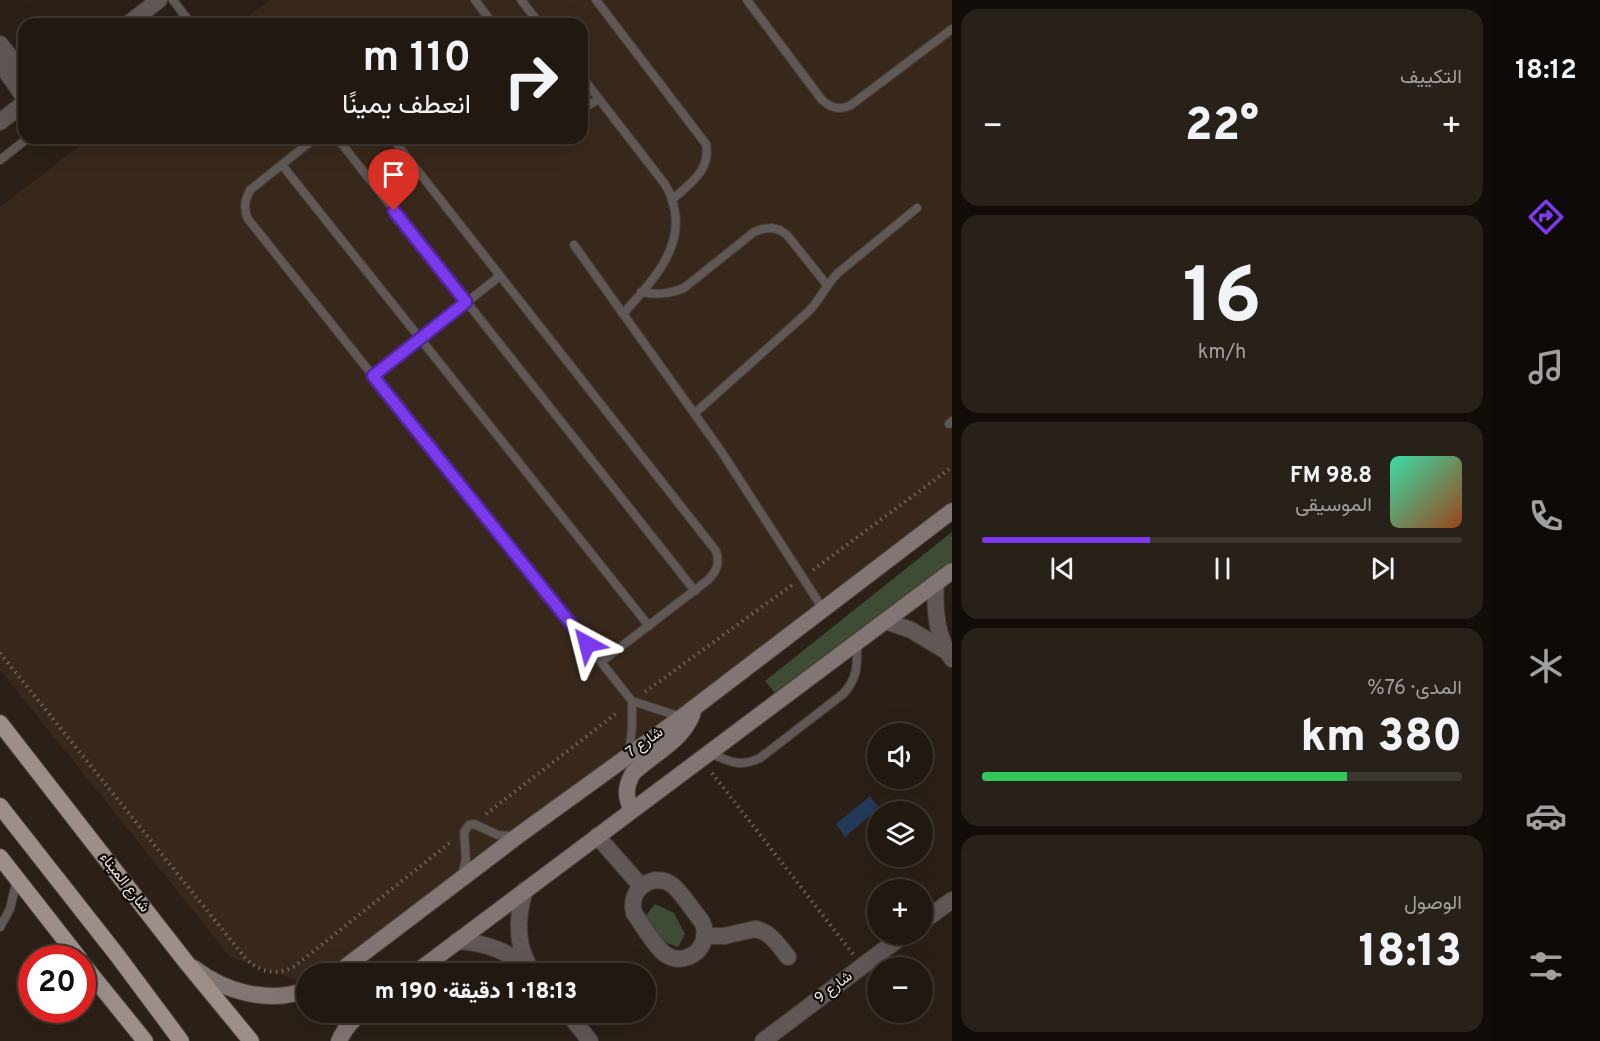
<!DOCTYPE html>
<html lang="ar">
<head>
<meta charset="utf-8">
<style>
  :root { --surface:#201811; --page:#28211a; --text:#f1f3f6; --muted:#a2a09f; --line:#3d3731; --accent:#7c3aed }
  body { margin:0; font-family:Overpass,Vazirmatn,sans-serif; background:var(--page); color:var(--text); direction:rtl; height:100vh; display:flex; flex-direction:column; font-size:22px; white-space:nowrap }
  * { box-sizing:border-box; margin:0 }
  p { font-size:20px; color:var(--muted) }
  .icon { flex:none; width:33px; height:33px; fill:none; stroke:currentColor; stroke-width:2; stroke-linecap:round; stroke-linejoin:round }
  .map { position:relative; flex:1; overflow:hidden; direction:ltr }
  .sheet { display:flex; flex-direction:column; gap:9px; padding:9px; background:#120d09; width:540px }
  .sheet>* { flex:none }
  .guide { position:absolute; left:18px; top:18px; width:570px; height:126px; border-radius:18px; box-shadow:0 6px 24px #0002,0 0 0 2px var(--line); direction:rtl; background:#201811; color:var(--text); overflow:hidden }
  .controls { position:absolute; left:867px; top:723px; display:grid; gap:12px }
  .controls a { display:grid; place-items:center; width:66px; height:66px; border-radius:50%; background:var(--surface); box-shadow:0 6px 24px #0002,0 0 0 2px var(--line); font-size:30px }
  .speed { position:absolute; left:18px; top:945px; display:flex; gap:12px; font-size:30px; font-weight:700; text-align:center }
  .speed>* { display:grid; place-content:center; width:78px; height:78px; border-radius:50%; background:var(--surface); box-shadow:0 6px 24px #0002,0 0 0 2px var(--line); line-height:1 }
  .speed .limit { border:9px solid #d22; background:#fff; color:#111 }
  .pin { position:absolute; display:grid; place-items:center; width:51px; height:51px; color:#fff; margin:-62px -26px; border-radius:50% 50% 50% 0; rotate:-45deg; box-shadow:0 0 6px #0007 }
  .pin .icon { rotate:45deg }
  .me { position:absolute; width:66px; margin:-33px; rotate:322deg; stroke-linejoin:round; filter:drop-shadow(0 0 4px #0008) }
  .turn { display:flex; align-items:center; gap:21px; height:126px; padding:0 18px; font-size:27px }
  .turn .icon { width:78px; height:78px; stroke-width:2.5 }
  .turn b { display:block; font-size:42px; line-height:51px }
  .big { font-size:45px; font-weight:800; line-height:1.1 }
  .sheet .card { flex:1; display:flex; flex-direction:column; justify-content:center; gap:9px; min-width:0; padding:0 21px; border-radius:18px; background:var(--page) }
  .sheet .dial { align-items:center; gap:0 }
  .dial b { font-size:78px; line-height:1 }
  .song { display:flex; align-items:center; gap:18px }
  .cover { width:72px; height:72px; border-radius:9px; background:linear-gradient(135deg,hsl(160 70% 55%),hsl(20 70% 35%)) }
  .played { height:6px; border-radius:3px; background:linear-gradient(90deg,var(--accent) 35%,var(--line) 35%) }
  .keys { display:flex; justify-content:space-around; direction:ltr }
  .heat { display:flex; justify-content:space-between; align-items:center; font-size:33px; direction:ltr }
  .charge { height:9px; border-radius:4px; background:linear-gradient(90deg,#34c759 76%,var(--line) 0) }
  .trip { position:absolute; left:296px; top:963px; width:360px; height:60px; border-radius:30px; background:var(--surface); box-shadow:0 6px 24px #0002,0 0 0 2px var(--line); font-weight:800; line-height:60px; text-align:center; direction:rtl }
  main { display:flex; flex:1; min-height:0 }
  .tab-bar { display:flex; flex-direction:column; width:108px; justify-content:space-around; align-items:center; background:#0d0a07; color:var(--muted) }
  .tab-bar .icon { width:42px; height:42px }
  .tab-bar .selected { color:var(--accent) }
  .tab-bar b { font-size:27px; color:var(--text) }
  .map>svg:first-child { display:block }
</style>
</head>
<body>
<main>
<nav class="tab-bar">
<b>18:12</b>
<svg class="icon selected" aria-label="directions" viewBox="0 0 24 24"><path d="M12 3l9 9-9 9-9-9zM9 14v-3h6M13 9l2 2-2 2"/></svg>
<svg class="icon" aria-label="music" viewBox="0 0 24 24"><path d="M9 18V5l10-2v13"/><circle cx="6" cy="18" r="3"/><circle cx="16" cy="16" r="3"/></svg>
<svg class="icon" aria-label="phone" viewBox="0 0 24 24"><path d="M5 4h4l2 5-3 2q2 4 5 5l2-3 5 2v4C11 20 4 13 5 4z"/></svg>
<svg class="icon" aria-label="climate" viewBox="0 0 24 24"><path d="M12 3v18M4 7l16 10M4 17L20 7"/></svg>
<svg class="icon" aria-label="car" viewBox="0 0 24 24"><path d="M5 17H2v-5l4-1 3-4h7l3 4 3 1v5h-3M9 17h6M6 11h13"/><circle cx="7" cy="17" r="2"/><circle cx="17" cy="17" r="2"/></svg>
<svg class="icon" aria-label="filters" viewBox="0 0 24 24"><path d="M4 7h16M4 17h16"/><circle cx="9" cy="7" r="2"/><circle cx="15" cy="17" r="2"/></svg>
</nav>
<section class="sheet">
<div class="card"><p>التكييف</p>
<div class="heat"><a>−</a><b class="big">22°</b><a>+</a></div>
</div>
<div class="card dial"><b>16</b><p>km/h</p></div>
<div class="card">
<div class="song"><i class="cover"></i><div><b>98.8 FM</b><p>الموسيقى</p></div></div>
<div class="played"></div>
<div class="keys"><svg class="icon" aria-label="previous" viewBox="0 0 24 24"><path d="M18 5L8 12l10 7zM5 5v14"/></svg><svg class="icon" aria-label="pause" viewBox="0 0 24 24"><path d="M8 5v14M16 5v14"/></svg><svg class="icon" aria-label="next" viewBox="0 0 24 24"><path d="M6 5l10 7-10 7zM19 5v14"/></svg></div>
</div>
<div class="card"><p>المدى · 76%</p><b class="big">380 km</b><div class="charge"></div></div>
<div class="card"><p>الوصول</p><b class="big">18:13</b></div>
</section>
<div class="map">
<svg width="952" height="1041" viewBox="0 0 952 1041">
  <rect width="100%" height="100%" fill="#2a2017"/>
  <path fill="#38281c" d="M270,0H952V506L326,973L306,974V984L230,957L0,670V207L90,138H582V24H238Z"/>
  <g fill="#3e4c36">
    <path d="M952,532V562L775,693L765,681Z"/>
    <path d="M655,904L674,913L685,934L678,947L661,941L644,922L647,914Z"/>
  </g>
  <path fill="#243a59" d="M870,796L879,808L845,837L836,824Z"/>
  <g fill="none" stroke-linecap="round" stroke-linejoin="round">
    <defs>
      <g id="service">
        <path d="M173,0L191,24"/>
        <path d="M475,0L493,24"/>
        <path d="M521,0L540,24"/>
        <path d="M596,0L706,144C711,171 690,183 672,200"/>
        <path d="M747,0L822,100C831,108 840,111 851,105L952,29"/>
        <path d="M582,77L664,183C667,188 671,194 672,200C688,246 651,282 623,314"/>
        <path d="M582,109L599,99"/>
        <path d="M315,138L250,190C245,200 243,208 248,219L632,701L681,717"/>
        <path d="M337,138L695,591"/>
        <path d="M392,138L716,551C720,563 717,571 708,580L601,662"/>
        <path d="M0,160L28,138"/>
        <path d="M282,165L649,626"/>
        <path d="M574,245L721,451L823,609"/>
        <path d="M641,292C657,295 669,294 684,288L754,232L762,229L771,228L780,230L787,235L827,285"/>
        <path d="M373,376L500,276"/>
        <path d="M695,413L808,312C820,300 826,285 838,273L917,208"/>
        <path d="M949,424L952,421"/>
        <path d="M709,753C729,761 739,768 760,758L843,694C859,677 857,663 857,642"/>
        <path d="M629,754L632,728V701"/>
        <path d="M462,875L466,859L464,832L469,825L474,824L498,835L515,836"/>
        <path d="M0,927L10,909L17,879"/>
      </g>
      <g id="minor">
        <path d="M128,24L159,0"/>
        <path d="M0,44L24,74"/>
        <path d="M0,63L24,97"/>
        <path d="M0,122L24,103"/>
        <path d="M936,583C934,609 936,637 952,659"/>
        <path d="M885,621L911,630L946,651"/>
        <path d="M597,836L641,886"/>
        <path d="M655,880C660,880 664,880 669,883C677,887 682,896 688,903C692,909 698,916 702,922C709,936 702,952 688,957C681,960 672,959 665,954C655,947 642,924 634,913C630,896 639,884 655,880Z"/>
        <path d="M525,890C516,918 515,950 535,974"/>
        <path d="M922,922L952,900"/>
        <path d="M704,936H724L755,929C770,931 779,946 788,957"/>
        <path d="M457,941C488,943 506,951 531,969"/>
        <path d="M567,1012L590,1041"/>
        <path d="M763,1041L905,934"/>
      </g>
      <g id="secondary">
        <path d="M632,810C625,797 625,787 633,773C654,753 688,738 694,708"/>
        <path d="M194,968C225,992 269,1004 306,990"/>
        <path d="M336,974L519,835L682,717L952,511"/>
        <path d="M414,974L952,571"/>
        <path d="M339,1041C344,1030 352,1020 362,1012"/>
      </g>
      <g id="primary">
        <path d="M0,723L186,962L251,1041"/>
        <path d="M0,806L117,955L181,1041"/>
        <path d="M0,857L79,958"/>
        <path d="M82,963L145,1041"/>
      </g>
    </defs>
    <use href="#service" stroke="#463c34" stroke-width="10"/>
    <use href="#minor" stroke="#463c34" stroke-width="18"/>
    <use href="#secondary" stroke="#463c34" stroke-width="18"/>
    <use href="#primary" stroke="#463c34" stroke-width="18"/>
    <g stroke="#6f665e" stroke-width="4" stroke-dasharray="1.5 4.5" stroke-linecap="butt">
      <path d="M813,570L952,467"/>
      <path d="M0,653L246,959C261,973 278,976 295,966L452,841"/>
      <path d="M645,692L792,585"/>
      <path d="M712,773L853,954"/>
      <path d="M486,814L618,712"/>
    </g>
    <use href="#service" stroke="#5f5856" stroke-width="8"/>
    <use href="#minor" stroke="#5f5856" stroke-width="16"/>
    <use href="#secondary" stroke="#827674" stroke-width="16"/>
    <use href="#primary" stroke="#9d8e8a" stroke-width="16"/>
  </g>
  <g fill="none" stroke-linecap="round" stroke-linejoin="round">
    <defs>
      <path id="route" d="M394,211L466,302L373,376L587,644"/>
    </defs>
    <use href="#route" stroke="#51269a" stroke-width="15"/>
    <use href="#route" stroke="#7c3aed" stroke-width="10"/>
  </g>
  <g text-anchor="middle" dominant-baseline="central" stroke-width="4.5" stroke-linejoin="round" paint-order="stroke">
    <g font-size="15" fill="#f0e9e3" stroke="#0f0b07">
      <text transform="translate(645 743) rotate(-35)">شارع 7</text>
      <text transform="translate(124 883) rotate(52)">شارع الميناء</text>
      <text transform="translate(834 988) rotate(-37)">شارع 9</text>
    </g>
  </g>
</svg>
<div class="controls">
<a><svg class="icon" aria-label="sound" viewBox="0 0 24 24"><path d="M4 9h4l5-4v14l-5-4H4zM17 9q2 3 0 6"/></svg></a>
<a><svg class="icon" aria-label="layers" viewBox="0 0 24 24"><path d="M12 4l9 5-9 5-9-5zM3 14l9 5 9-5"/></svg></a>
<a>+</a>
<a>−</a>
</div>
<div class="speed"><div class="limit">20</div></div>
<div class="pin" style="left:394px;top:211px;background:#d93025"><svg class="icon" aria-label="arrive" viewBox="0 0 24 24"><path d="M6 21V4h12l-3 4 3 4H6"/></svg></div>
<svg class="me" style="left:587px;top:644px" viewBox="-20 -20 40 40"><path d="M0-17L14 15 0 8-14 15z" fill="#7c3aed" stroke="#fff" stroke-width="4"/></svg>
<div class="trip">18:13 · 1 دقيقة · 190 m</div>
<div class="guide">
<div class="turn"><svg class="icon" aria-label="right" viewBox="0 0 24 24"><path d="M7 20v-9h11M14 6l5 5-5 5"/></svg><div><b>110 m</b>انعطف يمينًا</div></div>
</div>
</div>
</main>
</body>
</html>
